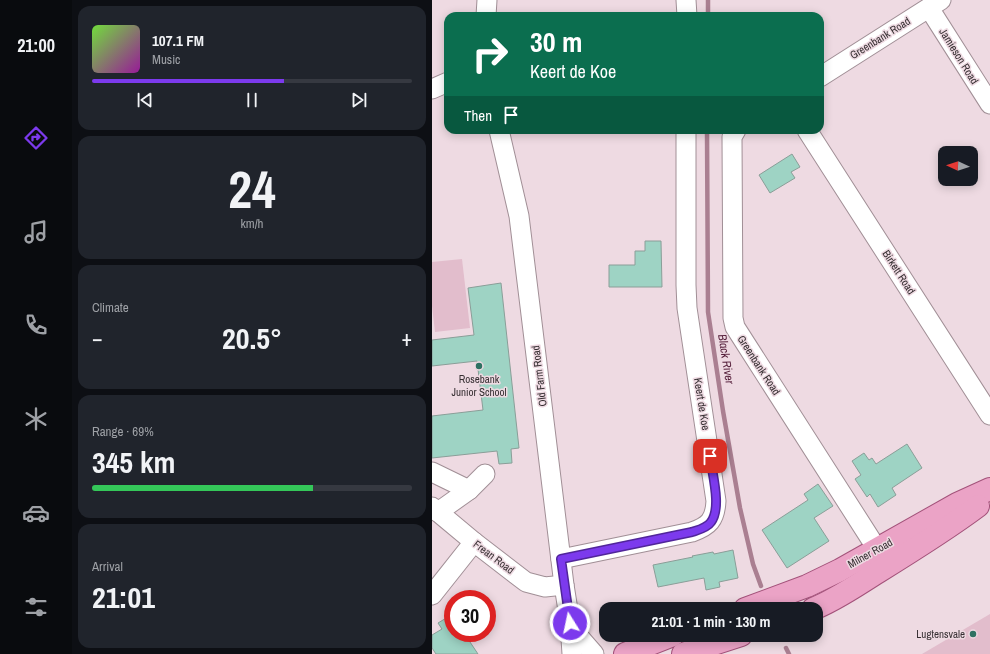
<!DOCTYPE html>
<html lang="en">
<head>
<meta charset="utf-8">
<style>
  :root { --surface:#171b24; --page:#20242c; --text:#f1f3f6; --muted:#9ea1a6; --line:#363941; --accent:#7c3aed }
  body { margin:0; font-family:"Archivo Narrow",sans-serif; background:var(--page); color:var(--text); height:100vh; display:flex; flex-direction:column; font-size:15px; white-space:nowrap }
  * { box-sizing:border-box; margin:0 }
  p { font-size:13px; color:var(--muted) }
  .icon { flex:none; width:22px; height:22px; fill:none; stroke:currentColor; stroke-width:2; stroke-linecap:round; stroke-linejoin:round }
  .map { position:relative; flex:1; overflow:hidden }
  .drawer { display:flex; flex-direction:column; gap:6px; padding:6px; background:#0d0f14; width:360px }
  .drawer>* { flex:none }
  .guide { position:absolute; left:12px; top:12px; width:380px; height:122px; border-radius:12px; box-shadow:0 2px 10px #0003; background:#0b6e4f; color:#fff; overflow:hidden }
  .needle { width:26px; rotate:273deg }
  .buttons { position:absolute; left:506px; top:146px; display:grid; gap:8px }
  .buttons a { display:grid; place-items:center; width:40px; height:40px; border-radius:8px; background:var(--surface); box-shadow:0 2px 10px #0003; font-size:20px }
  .speed { position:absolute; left:12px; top:590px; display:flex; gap:8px; font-size:20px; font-weight:700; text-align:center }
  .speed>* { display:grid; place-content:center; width:52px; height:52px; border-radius:50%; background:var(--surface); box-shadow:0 2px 10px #0003; line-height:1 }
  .speed .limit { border:6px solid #d22; background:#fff; color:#111 }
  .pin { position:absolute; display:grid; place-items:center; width:34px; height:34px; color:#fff; margin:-17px; border-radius:8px; box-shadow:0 2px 6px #0006 }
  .me { position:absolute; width:44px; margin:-22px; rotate:350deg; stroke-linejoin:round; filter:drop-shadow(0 0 3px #0008) }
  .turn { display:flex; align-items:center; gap:14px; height:84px; padding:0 20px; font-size:18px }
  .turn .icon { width:52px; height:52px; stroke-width:2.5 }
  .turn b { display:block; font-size:28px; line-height:34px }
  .then { display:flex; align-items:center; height:38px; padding:0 20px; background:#0003; gap:8px; font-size:15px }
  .big { font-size:30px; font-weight:700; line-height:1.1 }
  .drawer .card { flex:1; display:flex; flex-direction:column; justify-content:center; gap:6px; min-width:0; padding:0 14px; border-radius:12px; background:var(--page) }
  .drawer .dial { align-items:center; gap:0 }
  .dial b { font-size:52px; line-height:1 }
  .song { display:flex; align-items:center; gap:12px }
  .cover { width:48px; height:48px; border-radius:6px; background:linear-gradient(135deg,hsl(100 70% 55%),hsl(300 70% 35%)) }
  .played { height:4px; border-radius:2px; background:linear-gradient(90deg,var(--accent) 60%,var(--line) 60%) }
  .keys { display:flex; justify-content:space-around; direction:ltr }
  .heat { display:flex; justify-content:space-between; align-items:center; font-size:22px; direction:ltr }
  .charge { height:6px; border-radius:3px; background:linear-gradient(90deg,#34c759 69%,var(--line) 0) }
  .trip { position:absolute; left:167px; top:602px; width:224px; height:40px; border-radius:12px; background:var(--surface); box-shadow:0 2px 10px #0003; font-weight:700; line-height:40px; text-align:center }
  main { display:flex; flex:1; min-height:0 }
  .tab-bar { display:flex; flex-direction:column; width:72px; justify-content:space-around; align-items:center; background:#090b0e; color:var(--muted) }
  .tab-bar .icon { width:28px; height:28px }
  .tab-bar .current { color:var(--accent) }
  .tab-bar b { font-size:18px; color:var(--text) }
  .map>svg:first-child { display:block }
</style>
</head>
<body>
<main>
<nav class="tab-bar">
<b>21:00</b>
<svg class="icon current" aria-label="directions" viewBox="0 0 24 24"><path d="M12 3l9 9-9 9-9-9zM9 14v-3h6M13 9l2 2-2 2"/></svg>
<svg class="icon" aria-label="music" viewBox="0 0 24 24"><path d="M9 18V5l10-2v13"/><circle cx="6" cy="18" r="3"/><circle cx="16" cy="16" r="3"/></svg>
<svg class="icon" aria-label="phone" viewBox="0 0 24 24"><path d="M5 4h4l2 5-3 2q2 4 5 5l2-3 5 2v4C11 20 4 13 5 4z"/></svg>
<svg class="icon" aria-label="climate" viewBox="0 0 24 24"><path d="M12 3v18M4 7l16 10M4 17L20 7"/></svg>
<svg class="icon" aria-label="car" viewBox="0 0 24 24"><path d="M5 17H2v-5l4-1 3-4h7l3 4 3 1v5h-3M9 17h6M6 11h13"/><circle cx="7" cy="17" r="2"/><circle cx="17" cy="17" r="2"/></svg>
<svg class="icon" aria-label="filters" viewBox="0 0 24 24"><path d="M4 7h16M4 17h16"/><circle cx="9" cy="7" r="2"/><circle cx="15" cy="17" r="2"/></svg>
</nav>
<section class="drawer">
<div class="card">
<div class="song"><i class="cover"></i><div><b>107.1 FM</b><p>Music</p></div></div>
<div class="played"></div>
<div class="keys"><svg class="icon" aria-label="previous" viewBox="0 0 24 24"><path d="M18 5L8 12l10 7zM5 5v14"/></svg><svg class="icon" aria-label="pause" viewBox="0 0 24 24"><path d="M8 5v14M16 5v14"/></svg><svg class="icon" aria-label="next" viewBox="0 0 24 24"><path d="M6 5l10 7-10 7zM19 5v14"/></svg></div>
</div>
<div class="card dial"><b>24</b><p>km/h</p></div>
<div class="card"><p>Climate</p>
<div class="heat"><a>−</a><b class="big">20.5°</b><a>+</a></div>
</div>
<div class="card"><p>Range · 69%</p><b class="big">345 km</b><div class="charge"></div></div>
<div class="card"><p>Arrival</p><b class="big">21:01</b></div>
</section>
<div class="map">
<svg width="558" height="654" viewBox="0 0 558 654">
  <rect width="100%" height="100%" fill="#eedae2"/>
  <g fill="#e2bdcc">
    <path d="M30,259L38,328L3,332L0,306V262Z"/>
    <path d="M558,614V654H490Z"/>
  </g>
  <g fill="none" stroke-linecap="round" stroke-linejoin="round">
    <g stroke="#aa7f91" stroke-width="4.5">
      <path d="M276,16V0"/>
      <path d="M275,130L276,312L291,411L308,508L321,564L329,586"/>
      <path d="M354,648L357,654"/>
    </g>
  </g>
  <g fill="#9ed3c4" stroke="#8a9e98">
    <path d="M360,154L368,167L359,172L363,178L338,193L327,175Z"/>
    <path d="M213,241H229L230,287H177V265H203V251H213Z"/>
    <path d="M69,283L87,448L79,449L80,463L67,464L65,451L0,458V416L51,410L45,361L0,366V340L42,335L36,288Z"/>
    <path d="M475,444L490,468L460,488L464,495L446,507L438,494L435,497L423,479L429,475L420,461L432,453L437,460L440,458L444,464Z"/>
    <path d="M386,484L401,506L382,518L397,541L355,568L330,530L376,500L372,494Z"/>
    <path d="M301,550L306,578L287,582L288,587L274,590L272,578L226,587L221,565L261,557L260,556L281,552L282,554Z"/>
    <path d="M21,614V633H32L46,654H4L0,648V635L10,629L6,623Z"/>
  </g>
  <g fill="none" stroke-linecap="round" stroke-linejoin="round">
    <defs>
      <g id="minor">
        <path d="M254,0L255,16"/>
        <path d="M497,8L558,104"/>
        <path d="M54,16L55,0"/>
        <path d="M388,77L509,0"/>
        <path d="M0,89L16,82"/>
        <path d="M67,130L87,216L132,585L138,623L140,654"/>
        <path d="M304,130L300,137L301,318L303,327L445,549"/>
        <path d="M375,130L558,415"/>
        <path d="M0,472L37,490"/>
        <path d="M0,507L42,542L94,582L113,587L132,585"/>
        <path d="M6,512L37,490L53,474"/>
        <path d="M129,559L260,532C277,526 283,520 284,501L255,308L254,285V130"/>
        <path d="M0,595L42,542"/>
        <path d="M138,623L148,638L162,654"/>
      </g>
      <g id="major">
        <path d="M313,609L375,586L408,570L525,504L558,489"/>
        <path d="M381,609C404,600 425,585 446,572C480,551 514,530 546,506"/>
        <path d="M193,654L241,635"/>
        <path d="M251,654L309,635"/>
      </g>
    </defs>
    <use href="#minor" stroke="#a18f96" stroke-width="21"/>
    <use href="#major" stroke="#a3527a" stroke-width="24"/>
    <use href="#minor" stroke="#fff" stroke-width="19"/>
    <use href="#major" stroke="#eba3c6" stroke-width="22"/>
  </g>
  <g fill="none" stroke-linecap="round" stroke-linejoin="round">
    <defs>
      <path id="route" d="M138,623L129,559L260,532C266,530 275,528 279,522C290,507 280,474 278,456"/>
    </defs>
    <use href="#route" stroke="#51269a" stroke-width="10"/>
    <use href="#route" stroke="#7c3aed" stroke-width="7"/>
  </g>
  <g fill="#2e7162" stroke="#eedae2" stroke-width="1.5">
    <circle cx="47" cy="366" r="4"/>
    <circle cx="541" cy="634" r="4"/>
  </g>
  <g text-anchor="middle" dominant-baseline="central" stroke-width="3" stroke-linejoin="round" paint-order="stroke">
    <g font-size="11" fill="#362f32" stroke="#eedae2">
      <text transform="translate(448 38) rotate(-32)">Greenbank Road</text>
      <text transform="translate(527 56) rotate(58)">Jamieson Road</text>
      <text transform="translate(467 272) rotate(57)">Birkett Road</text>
      <text transform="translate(327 365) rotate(57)">Greenbank Road</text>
      <text transform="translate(107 376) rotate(-97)">Old Farm Road</text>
      <text transform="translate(270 404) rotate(81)">Keert de Koe</text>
      <text transform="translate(438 553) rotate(-29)">Milner Road</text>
      <text transform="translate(62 557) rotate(37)">Frean Road</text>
    </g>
    <g font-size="11" fill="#362f32" stroke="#eedae2">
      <text x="47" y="379">Rosebank<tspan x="47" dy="13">Junior School</tspan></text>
      <text x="533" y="634" text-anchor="end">Lugtensvale</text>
    </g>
    <g font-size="12" font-style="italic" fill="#541d39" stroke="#eedae2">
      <text transform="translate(294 359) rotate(81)">Black River</text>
    </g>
  </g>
</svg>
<div class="buttons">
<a><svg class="needle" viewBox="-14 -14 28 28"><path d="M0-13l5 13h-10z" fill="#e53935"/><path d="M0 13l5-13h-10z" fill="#9ea1a6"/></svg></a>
</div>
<div class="speed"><div class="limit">30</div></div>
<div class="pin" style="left:278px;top:456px;background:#d93025"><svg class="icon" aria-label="arrive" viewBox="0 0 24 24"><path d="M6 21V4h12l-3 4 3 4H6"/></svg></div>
<svg class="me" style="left:138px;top:623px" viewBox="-20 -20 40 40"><circle r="17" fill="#7c3aed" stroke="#fff" stroke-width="3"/><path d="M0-11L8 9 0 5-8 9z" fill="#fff"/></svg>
<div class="trip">21:01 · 1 min · 130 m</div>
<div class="guide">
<div class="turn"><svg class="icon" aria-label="right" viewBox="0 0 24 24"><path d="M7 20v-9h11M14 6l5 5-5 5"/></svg><div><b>30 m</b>Keert de Koe</div></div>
<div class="then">Then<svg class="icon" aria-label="arrive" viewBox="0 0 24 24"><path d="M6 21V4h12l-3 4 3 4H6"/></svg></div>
</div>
</div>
</main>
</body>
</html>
